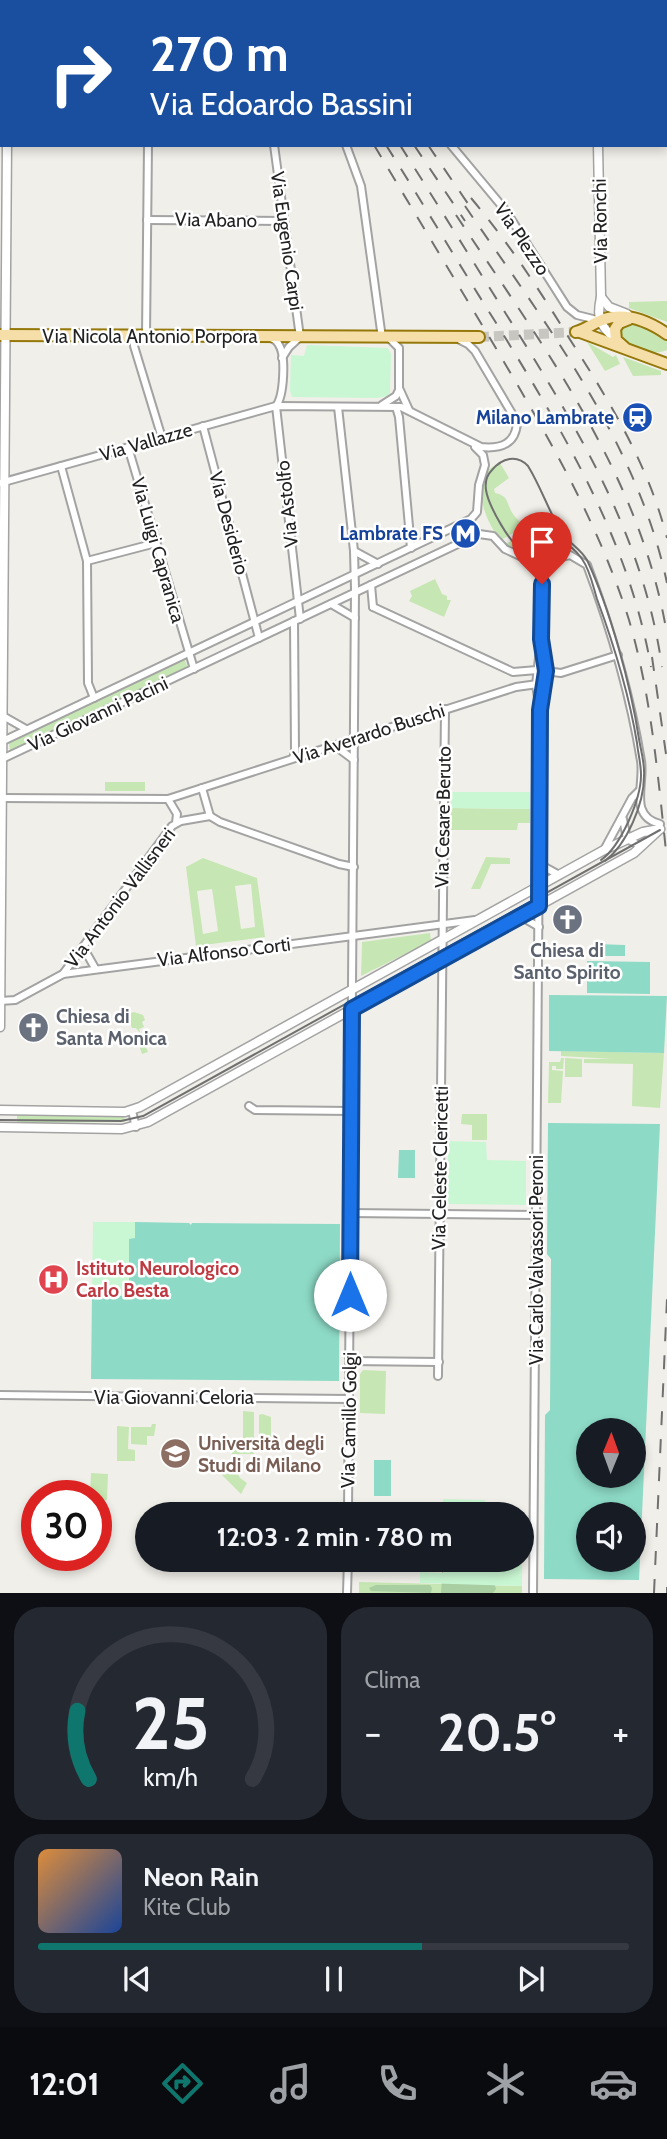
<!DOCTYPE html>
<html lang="it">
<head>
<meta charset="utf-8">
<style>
  :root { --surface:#171b24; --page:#242831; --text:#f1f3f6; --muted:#9ea1a6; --line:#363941; --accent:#0f766e }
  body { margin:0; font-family:Cabin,sans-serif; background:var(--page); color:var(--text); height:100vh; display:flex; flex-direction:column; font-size:26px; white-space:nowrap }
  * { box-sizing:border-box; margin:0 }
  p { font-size:23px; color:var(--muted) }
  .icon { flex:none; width:38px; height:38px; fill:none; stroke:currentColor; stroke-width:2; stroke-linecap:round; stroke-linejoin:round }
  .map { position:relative; height:1593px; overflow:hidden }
  .details { display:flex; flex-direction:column; gap:14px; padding:14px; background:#0d0f14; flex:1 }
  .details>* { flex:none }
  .top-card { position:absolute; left:0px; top:0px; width:668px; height:147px; box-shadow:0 4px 10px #0003; background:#1a4fa0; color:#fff; overflow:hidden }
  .needle { width:46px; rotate:1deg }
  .fabs { position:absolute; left:576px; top:1418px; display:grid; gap:14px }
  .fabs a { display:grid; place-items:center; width:70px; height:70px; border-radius:50%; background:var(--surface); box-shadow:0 4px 10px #0003; font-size:35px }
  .speed { position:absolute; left:21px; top:1480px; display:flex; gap:14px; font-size:35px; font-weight:700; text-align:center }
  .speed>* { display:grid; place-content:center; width:91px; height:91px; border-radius:50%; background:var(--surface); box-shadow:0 4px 10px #0003; line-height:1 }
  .speed .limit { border:10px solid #d22; background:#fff; color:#111 }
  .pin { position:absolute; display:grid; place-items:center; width:60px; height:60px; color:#fff; margin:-72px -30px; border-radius:50% 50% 50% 0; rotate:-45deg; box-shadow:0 0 7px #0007 }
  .pin .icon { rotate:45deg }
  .me { position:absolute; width:77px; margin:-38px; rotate:0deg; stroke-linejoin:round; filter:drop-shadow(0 0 5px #0008) }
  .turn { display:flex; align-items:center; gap:24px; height:147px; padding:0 35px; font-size:32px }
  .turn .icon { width:91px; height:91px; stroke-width:2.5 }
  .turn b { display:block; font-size:49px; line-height:60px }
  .big { font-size:52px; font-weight:700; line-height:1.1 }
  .details .widget { flex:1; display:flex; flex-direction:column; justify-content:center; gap:10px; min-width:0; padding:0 24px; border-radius:28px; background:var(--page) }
  .details .dial { align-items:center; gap:0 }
  .dial svg { height:182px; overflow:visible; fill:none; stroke:var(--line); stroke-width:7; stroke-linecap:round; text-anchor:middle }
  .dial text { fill:var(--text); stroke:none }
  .song { display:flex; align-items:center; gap:21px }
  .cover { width:84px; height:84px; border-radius:10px; background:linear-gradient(135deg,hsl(30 70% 55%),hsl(220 70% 35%)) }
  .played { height:7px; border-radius:4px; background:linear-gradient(90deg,var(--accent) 65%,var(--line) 65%) }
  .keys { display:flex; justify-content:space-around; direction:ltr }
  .heat { display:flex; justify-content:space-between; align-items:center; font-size:38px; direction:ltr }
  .details .tiles { flex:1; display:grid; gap:14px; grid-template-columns:1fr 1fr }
  .widget:last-child { grid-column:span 2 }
  .trip { position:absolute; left:135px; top:1502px; width:399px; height:70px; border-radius:35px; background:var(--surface); box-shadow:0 4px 10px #0003; font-weight:700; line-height:70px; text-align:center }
  .tabs { display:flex; height:112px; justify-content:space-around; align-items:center; background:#090b0e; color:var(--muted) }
  .tabs .icon { width:49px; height:49px }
  .tabs .selected { color:var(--accent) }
  .tabs b { font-size:32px; color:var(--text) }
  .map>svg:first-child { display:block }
</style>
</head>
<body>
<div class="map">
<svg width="667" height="1593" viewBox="0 0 667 1593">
  <rect width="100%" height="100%" fill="#f1efe9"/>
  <g fill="#c6e7b3" fill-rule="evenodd">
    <path d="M667,301V322L629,308V302Z"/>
    <path d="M626,324L642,326L667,339V350C653,357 628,348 619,335L621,327Z"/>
    <path d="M587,342L613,357L616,355L620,364L605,371Z"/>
    <path d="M623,357L661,371V375L633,376Z"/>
    <path d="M500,463L509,478L494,489L495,493C510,496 506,504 513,514C516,519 521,521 524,527L501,540C484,522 467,474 500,463Z"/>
    <path d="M525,534L536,553H525L505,544Z"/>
    <path d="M435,579L442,594L447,596V600H451L444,617L409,601L412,596L410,591Z"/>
    <path d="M184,658L188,668L10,753L9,742Z"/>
    <rect x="105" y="782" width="40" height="9"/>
    <path d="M451,808L530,809V823H518L517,830H451Z"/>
    <path d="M486,857L510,858V864H491L480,889H471Z"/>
    <path d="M203,858L257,878L265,937L196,946L186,867ZM251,884L255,927L241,929L235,886ZM212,889L218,931L203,934L197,891Z"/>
    <path d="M430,933L431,941L361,976L362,942Z"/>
    <path d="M134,1012L143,1015L145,1020L142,1022L144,1027L139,1029L148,1052L142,1054L137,1039L140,1033L136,1028H132L127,1014Z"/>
    <path d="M561,1051L664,1053L660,1108L632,1106L633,1064L584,1063V1059H613L561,1056Z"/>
    <path d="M561,1058H564L563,1069H556V1066H552V1070L563,1071L561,1103H548L549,1062H560Z"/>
    <path d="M565,1058L582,1059V1077H565Z"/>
    <path d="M17,1113L124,1115L125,1122L17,1123Z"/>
    <path d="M462,1114H487V1140H472V1125L461,1124Z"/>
    <path d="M363,1370L386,1371L385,1414L360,1413V1374Z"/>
    <path d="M243,1411L254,1412V1454H232V1447H243Z"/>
    <path d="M262,1414L271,1417V1446L259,1445V1415Z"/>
    <path d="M152,1424H156L154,1436H147V1445L131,1444V1427H151Z"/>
    <path d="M117,1426L129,1427L128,1449L135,1450V1461H117Z"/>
    <path d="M225,1463L226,1469L237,1472L240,1478L247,1483L241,1494L217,1470Z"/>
    <path d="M91,1473L108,1474L107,1500H96V1496H90Z"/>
    <path d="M359,1582L522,1586V1593H359Z"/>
  </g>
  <g fill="#a8cea1">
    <path d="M443,1559L493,1580L496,1589L493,1593H441Z"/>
    <path d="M376,1585H430L432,1588L431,1593L371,1591L369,1588Z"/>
  </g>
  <g fill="#caf7d3">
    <path d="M307,345L388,348L391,354L390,393L387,396L377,398L292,397L290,391L291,355L304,356Z"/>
    <path d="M451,792H530V809L451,808Z"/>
    <path d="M448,1141L486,1142L487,1160L526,1161V1205L448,1204Z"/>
    <path d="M93,1222H135V1239H129V1296H92Z"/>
    <path d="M443,1499L485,1500V1514H443Z"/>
    <path d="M522,1546V1586L420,1583V1572L443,1573V1559H522Z"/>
  </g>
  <g fill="#8ddac6" fill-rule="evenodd">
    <path d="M596,944L625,945V956H596Z"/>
    <path d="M587,961L650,962V994L587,993Z"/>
    <path d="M549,995L667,996L664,1053L549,1051Z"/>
    <path d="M548,1123L660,1124L639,1580L544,1579L545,1415L550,1410L551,1259L547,1254ZM588,1430H634V1475H588ZM588,1514H634V1559H588Z"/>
    <path d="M399,1150H415V1178H398Z"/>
    <path d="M135,1222L189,1223L191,1225L192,1223L340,1224L339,1381L91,1379L92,1296H129V1239L135,1238Z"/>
    <rect x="374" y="1460" width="17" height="36"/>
  </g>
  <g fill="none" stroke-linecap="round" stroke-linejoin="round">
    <path stroke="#c8c6c1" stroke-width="10" stroke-dasharray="10 5" stroke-linecap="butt" d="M479,337L576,332"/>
    <defs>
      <g id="minor">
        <path d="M245,0L247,2"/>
        <path d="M337,0L338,2"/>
        <path d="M507,0L509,2"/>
        <path d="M0,121L2,120"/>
        <path d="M274,145L300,337L289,347L282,358"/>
        <path d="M346,145L361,186L382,338"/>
        <path d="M451,145L506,211L567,307L577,315L597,320"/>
        <path d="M147,220L284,221"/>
        <path d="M134,336V346L162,438"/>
        <path d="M146,336L148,145"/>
        <path d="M271,338C275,340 277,340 279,345C286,356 284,396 276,406"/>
        <path d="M389,338L399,348V388L409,410"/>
        <path d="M382,405L396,396L399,390"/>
        <path d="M276,406L300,619"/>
        <path d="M338,407L354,551L355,589L348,1514"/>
        <path d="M396,407L399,417L411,548"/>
        <path d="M203,426L259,638"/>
        <path d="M128,447L194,669"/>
        <path d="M61,466L87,561L88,683L94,698"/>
        <path d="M0,483L276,406L401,407L481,447C501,449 516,444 517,422L475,351L468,344L460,340"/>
        <path d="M354,551L378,564"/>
        <path d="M87,561L156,543"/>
        <path d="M371,585L373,607"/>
        <path d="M331,604L355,618"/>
        <path d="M373,607L513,672L537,670L561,673L618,655"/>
        <path d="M540,710L536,685L541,639L543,577L554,559L570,555L587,565C611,629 630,693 641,761C645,784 628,816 660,824"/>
        <path d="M3,716L26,729"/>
        <path d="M3,741L471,519L477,512L479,485L485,465L483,455L475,447"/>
        <path d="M334,745L354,760"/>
        <path d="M293,758L295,752L294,621"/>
        <path d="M2,759L479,534L493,536L505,549L533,562L539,570L542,584"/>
        <path d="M202,788L210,816"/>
        <path d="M2,798L168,799L516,687L545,683"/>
        <path d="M168,799L177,814L176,823"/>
        <path d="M210,816L220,822L339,864L354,867"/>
        <path d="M623,819L627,839L641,846"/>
        <path d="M604,850L632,798L640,790"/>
        <path d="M539,864L559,875"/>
        <path d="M520,916L539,927"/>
        <path d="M83,947L95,968"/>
        <path d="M63,974L172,826L181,821L210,816"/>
        <path d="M0,1001L15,1000L63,974L475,920"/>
        <path d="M249,1106L255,1110L352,1111"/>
        <path d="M132,1111L136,1127"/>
        <path d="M350,1213L536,1215"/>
        <path d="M350,1361L439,1362"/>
        <path d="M438,1376L445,709"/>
        <path d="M0,1395L349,1399"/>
        <path d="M347,1593L348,1559"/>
        <path d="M533,1593L540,710L546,671L541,639"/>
      </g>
      <g id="tertiary">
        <path d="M596,0V2"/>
        <path d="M8,2L9,0"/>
        <path d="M598,145L601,297C596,320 600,325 616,340"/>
        <path d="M601,297L609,307L627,314"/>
        <path d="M0,1027L7,145"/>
        <path d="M0,1110L125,1112L140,1107L604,850L643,832L660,829"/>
        <path d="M0,1127L122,1129L148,1122L634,853L660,829"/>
      </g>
      <g id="primary">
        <path d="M576,332C586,330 593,323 602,320C625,311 648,321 667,334"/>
        <path d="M580,332L667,364"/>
        <path d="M0,335L479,337"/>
        <path d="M624,347L616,340L615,329L619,323L629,319"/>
      </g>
    </defs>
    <use href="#minor" stroke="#a3a3a3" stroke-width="10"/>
    <use href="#tertiary" stroke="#a3a3a3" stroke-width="11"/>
    <use href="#primary" stroke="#95780a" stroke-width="14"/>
    <use href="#minor" stroke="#fff" stroke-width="6"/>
    <use href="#tertiary" stroke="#fff" stroke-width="8"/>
    <use href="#primary" stroke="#f6dea9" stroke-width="10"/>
    <g stroke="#707070" stroke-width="2">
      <path d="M601,860C621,846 641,799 641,775C641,764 638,753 637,743C629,694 614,645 597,599C593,586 590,570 582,559C557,525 547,554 525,551C511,548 488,504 486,490C485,483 487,475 492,470C502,458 517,454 528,466C541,487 549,512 562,533C569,543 581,549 587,560C610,609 631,686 639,739C641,751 645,764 644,776C644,804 627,844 605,861"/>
      <path d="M0,1120L121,1121L143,1116L660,830"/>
    </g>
    <g stroke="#707070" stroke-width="2" stroke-dasharray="14 14" stroke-linecap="butt">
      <path d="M291,0L293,2"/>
      <path d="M309,0L310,2"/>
      <path d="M321,0L322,2"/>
      <path d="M374,145C414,212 454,278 494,345C546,433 598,521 629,620C652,698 658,779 667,860"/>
      <path d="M386,145C424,205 460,266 498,326C564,433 629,541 651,667"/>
      <path d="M400,145C438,205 475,265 513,325C580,432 644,539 662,667"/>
      <path d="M414,145L465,221"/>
      <path d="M428,145L473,211"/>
      <path d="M471,198C508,242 539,289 569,338C610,402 648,464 667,538"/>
      <path d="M465,206C545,323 637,441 667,583"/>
      <path d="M456,215C541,343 636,469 665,623"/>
      <path d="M652,657L667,761"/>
      <path d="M654,1593L667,1299"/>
      <path d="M667,1593V1587"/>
    </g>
  </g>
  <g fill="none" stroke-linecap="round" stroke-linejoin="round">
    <defs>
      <path id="route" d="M350,1295L352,1009L539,906L540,710L546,671L541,639L542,584"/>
    </defs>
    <use href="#route" stroke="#114b97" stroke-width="18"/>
    <use href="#route" stroke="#1a73e8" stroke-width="12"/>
  </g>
  <defs>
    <symbol id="station-disc" viewBox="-11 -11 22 22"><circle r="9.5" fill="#1a4fb4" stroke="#fff"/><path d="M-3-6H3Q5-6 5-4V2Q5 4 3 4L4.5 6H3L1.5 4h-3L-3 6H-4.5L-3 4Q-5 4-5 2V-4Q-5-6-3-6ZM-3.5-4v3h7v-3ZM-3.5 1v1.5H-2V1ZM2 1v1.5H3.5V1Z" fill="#fff"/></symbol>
    <symbol id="metro-disc" viewBox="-11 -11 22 22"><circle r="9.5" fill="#1a4fb4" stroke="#fff"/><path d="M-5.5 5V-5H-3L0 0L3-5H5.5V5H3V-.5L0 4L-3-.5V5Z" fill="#fff"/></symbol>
    <symbol id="church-disc" viewBox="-11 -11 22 22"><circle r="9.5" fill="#6b7280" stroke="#fff"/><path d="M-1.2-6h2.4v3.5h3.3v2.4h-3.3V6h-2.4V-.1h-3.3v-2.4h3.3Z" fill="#fff"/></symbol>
    <symbol id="hospital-disc" viewBox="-11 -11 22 22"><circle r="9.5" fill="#e0444e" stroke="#fff"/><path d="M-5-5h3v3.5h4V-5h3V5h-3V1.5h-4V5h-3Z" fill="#fff"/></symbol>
    <symbol id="university-disc" viewBox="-11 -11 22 22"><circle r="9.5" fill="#8d6e63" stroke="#fff"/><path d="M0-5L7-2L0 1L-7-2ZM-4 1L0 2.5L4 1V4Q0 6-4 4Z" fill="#fff"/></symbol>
  </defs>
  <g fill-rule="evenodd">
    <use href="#station-disc" x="620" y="400" width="35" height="35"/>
    <use href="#metro-disc" x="448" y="516" width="35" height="35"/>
    <use href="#church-disc" x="550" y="902" width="35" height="35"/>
    <use href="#church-disc" x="16" y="1010" width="35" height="35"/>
    <use href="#hospital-disc" x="36" y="1262" width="35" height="35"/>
    <use href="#university-disc" x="158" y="1436" width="35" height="35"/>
  </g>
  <g text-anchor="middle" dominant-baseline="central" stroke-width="5" stroke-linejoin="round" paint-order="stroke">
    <g font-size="19" fill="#222" stroke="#fff">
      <text transform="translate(216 220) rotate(1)">Via Abano</text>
      <text transform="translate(600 221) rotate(-91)">Via Ronchi</text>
      <text transform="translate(522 239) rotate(56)">Via Plezzo</text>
      <text transform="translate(287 241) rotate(82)">Via Eugenio Carpi</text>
      <text x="150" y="336">Via Nicola Antonio Porpora</text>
      <text transform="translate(146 442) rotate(-16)">Via Vallazze</text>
      <text transform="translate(287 504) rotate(-96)">Via Astolfo</text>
      <text transform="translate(229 523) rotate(75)">Via Desiderio</text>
      <text transform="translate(158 550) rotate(74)">Via Luigi Capranica</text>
      <text transform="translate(98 714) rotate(-25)">Via Giovanni Pacini</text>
      <text transform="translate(369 734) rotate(-18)">Via Averardo Buschi</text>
      <text transform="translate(443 817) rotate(-89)">Via Cesare Beruto</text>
      <text transform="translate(120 898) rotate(-53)">Via Antonio Vallisneri</text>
      <text transform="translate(224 952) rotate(-7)">Via Alfonso Corti</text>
      <text transform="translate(440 1168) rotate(-89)">Via Celeste Clericetti</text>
      <text transform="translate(536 1260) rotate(-90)">Via Carlo Valvassori Peroni</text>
      <text x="174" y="1397">Via Giovanni Celoria</text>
      <text transform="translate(349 1420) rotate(-89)">Via Camillo Golgi</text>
    </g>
    <g font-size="19" font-weight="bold" fill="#164399" stroke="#fff" text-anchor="end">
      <text x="614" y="417">Milano Lambrate</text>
      <text x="443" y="533">Lambrate FS</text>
    </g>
    <g font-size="19" font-weight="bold" fill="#5b616d" stroke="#fff">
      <text x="567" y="950">Chiesa di<tspan x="567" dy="22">Santo Spirito</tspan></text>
      <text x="56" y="1016" text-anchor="start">Chiesa di<tspan x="56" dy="22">Santa Monica</tspan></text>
    </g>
    <g font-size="19" font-weight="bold" fill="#be3a42" stroke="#fff" text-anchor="start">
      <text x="76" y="1268">Istituto Neurologico<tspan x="76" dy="22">Carlo Besta</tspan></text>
    </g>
    <g font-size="19" font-weight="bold" fill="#785e54" stroke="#fff" text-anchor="start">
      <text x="198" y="1443">Università degli<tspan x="198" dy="22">Studi di Milano</tspan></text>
    </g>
  </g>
</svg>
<div class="fabs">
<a><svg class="needle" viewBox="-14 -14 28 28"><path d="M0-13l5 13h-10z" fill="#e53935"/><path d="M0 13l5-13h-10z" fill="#9ea1a6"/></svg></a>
<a><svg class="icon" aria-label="sound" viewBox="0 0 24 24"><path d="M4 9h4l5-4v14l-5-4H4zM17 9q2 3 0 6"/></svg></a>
</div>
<div class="speed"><div class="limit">30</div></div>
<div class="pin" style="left:542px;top:584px;background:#d93025"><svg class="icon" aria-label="arrive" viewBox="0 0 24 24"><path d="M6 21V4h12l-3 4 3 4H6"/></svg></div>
<svg class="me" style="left:350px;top:1295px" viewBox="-20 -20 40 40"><circle r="19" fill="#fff"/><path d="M0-13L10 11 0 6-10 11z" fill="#1a73e8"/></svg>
<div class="trip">12:03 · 2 min · 780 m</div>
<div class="top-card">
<div class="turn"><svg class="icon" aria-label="right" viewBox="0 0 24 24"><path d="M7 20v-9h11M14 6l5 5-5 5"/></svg><div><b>270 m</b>Via Edoardo Bassini</div></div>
</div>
</div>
<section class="details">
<div class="tiles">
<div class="widget dial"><svg viewBox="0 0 100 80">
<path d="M14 69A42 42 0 1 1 86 69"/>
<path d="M14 69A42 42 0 0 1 9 39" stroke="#0f766e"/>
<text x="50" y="56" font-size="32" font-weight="700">25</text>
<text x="50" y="72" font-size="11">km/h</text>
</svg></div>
<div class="widget"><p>Clima</p>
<div class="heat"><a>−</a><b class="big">20.5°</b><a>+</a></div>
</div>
<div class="widget">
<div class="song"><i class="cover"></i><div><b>Neon Rain</b><p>Kite Club</p></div></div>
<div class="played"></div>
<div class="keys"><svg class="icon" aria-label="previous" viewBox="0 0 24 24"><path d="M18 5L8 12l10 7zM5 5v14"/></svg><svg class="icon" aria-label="pause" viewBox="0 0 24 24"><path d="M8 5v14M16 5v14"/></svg><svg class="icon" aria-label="next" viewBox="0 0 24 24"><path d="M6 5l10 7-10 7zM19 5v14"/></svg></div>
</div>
</div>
</section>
<nav class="tabs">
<b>12:01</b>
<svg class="icon selected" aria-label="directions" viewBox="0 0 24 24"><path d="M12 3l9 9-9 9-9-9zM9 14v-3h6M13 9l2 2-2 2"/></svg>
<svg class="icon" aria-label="music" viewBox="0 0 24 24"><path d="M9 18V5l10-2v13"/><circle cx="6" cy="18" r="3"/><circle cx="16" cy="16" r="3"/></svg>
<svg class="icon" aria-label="phone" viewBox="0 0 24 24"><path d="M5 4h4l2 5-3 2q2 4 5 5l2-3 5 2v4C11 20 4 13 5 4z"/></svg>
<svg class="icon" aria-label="climate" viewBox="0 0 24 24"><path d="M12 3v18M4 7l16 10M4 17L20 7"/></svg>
<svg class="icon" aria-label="car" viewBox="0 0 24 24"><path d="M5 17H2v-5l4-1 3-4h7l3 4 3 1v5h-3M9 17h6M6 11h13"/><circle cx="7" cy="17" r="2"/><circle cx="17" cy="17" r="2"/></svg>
</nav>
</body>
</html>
